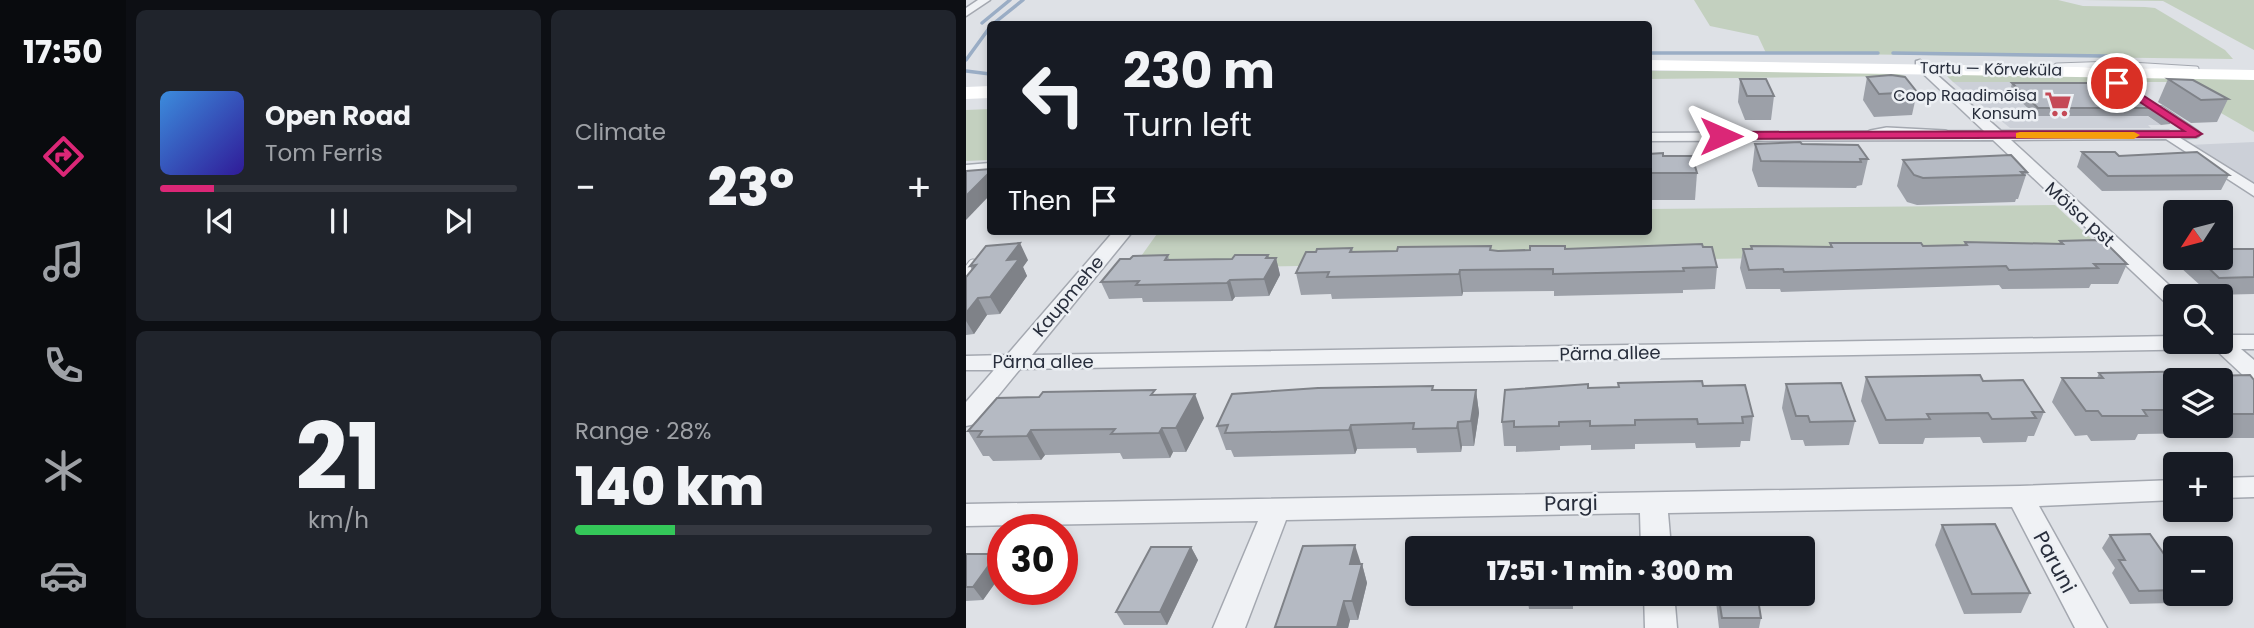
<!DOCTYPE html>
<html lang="en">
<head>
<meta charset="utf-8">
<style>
  :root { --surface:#171b24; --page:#20242c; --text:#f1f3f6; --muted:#9ea1a6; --line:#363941; --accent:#db2777 }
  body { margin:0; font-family:Poppins,sans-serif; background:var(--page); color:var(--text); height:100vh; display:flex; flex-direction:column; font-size:26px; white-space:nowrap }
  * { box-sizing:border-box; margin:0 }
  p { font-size:23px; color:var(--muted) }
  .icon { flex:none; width:38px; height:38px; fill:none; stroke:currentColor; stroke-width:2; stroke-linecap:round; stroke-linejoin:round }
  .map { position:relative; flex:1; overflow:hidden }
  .drawer { display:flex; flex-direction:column; gap:10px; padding:10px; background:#0d0f14; width:840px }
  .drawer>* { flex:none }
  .guide { position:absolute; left:21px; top:21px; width:665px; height:214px; border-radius:7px; box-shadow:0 4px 10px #0003; background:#171b24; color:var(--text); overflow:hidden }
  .needle { width:46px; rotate:234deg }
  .buttons { position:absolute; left:1197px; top:200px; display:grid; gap:14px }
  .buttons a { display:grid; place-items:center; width:70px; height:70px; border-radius:7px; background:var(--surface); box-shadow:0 4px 10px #0003; font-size:35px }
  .speed { position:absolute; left:21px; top:514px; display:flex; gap:14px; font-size:35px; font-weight:700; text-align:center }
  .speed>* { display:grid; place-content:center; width:91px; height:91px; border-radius:50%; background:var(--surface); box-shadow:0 4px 10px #0003; line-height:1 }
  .speed .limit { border:10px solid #d22; background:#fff; color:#111 }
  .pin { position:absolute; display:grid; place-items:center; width:60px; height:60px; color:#fff; margin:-30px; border:4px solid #fff; border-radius:50%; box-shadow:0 2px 7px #0007 }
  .me { position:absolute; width:77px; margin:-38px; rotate:90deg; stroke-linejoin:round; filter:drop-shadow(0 0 5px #0008) }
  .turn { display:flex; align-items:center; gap:24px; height:147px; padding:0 21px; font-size:32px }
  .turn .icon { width:91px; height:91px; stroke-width:2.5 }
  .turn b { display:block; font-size:49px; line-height:60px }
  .then { display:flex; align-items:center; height:66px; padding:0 21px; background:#0003; gap:14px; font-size:26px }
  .big { font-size:52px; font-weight:800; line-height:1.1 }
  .drawer .tile { flex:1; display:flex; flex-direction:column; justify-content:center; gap:10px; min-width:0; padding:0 24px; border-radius:10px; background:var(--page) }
  .drawer .dial { align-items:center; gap:0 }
  .dial b { font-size:91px; line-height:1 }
  .song { display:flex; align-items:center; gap:21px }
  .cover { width:84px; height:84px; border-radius:10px; background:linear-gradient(135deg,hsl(210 70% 55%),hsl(250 70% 35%)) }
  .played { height:7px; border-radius:4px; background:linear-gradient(90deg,var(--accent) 15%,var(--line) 15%) }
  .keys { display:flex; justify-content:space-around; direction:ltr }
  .heat { display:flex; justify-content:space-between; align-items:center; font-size:38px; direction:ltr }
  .charge { height:10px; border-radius:5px; background:linear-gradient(90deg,#34c759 28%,var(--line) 0) }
  .drawer .tiles { flex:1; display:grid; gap:10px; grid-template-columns:repeat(2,1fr) }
  .trip { position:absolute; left:439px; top:536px; width:410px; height:70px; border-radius:7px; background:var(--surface); box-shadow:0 4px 10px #0003; font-weight:800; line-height:70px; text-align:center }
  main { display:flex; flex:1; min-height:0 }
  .menu { display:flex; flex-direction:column; width:126px; justify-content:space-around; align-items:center; background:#090b0e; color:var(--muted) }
  .menu .icon { width:49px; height:49px }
  .menu .selected { color:var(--accent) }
  .menu b { font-size:32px; color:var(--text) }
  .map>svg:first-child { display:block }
</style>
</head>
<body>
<main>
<nav class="menu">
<b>17:50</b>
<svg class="icon selected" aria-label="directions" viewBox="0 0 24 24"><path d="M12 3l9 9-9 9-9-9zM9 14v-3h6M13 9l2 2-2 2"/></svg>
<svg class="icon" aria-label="music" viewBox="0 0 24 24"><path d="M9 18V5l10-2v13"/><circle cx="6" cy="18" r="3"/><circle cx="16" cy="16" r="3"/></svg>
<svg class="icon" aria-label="phone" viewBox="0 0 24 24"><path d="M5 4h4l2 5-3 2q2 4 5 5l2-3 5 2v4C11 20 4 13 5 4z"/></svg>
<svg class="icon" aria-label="climate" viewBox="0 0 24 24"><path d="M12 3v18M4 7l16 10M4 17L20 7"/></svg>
<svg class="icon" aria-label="car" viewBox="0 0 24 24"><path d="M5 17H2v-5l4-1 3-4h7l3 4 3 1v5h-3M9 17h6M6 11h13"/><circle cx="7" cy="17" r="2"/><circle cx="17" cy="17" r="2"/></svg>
</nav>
<section class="drawer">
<div class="tiles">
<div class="tile">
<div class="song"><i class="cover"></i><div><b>Open Road</b><p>Tom Ferris</p></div></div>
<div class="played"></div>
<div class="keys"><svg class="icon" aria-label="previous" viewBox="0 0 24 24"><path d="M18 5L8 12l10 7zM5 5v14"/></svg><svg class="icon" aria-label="pause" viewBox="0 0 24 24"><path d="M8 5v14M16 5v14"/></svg><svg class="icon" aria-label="next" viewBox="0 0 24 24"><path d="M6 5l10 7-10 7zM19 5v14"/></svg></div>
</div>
<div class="tile"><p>Climate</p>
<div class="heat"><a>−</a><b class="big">23°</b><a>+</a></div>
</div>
<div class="tile dial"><b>21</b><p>km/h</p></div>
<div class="tile"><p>Range · 28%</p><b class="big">140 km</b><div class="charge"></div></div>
</div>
</section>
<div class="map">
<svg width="1288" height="628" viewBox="0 0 1288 628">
  <rect width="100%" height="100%" fill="#dee1e6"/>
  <g fill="#ccd0d8">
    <path d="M987,82H1129L1195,125H1182L1185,128H1044Z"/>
    <path d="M1288,142V187L1223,145Z"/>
  </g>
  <g fill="#c3d0bf">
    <path d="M728,0H1092L1117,6L1179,7L1189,8L1259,50L1267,59L800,53L792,36L744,26Z"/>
    <path d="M1115,0H1288V50L1197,1Z"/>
    <path d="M682,71H921L940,76L683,79Z"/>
    <path d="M986,72L1288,78V132L1201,82H987L981,76Z"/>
    <path d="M24,109V160L0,161V110Z"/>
    <path d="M1089,205L1140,252L166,269L193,231H682L683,209Z"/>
  </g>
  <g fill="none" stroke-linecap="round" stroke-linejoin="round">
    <g stroke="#9aadc5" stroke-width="3.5">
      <path d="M16,23L44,0"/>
      <path d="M27,24L57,0"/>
      <path d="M682,53H912"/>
      <path d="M927,53L1141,56"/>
      <path d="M0,60L24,27"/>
      <path d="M0,71L24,74"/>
    </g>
    <defs>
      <path id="lane-far2" d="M1091,66L1148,64L1230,69"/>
      <g id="lane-far1">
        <path d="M1195,110L1230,134L1203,135"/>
        <path d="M905,134L921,131L979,134"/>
      </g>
      <path id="lane" d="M0,273L7,264"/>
      <g id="street">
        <path d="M12,0H24L0,16V8Z"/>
        <path d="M954,60L1035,131H1203L1288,184V196L1200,139L1045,140L1215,296H1209V307L1202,305L1027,140L682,141V133L1018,131L950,67V61Z"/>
        <path d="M24,163V173L0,175V165Z"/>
        <path d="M148,231H167L66,355L1209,336V341H1255V335H1288V349H1275L1288,360V380L1280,378L1249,349L54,369L9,424L0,426V402L28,370H0V356L41,355Z"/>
        <path d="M1288,477V497L1255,498V478Z"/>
        <path d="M1209,480V500L1073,506L1141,628H1109L1046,507L702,513L705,548H675L674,513L320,520L279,628H247L292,521L0,526V504L1054,486Z"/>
        <path d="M678,593H708L711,628H679Z"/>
      </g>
    </defs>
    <use href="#lane-far2" stroke="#a4a8b0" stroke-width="7"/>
    <use href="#lane-far1" stroke="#a4a8b0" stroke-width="10"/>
    <use href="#lane" stroke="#a4a8b0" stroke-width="11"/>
    <use href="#street" stroke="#a4a8b0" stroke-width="3"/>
    <use href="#lane-far2" stroke="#f0f2f5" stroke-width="5"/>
    <use href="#lane-far1" stroke="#f0f2f5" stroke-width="7"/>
    <use href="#lane" stroke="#f0f2f5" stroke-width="9"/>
    <use href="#street" fill="#f0f2f5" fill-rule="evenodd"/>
    <g fill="#fff" fill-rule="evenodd">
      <path d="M682,60L1288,70V80L682,70Z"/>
      <path d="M24,86V98L0,99V87Z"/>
    </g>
  </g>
  <g fill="#9ca0a8" fill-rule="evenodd">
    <path d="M901,77L951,92L946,115L908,117L897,100Z"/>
    <path d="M774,79L808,96L805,120H779L772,102Z"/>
    <path d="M1202,79L1262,99L1251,122L1225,123L1192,102Z"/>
    <path d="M1046,83H1155L1208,116L1204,124L1195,125L1182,116H1070L1044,91Z"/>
    <path d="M789,144H836L902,159L896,185L891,186L890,188L792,187L786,170Z"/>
    <path d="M1116,152L1263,175L1255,190L1136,191L1111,167Z"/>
    <path d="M682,154L697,156L731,173L729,200H682Z"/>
    <path d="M937,160L1061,172L1052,199H1050L1049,202L951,205L941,202L931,186Z"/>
    <path d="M1094,241L1161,264L1152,284H1125L1123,288L1036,289L1033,285L815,292L814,289H780L774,268L777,249H785V246L864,247V243L957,246L998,245L999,242L1093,244Z"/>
    <path d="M525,246V250L532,251L737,247L751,267L749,289L717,290V293L588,296V291L497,292L496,296L366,299L365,294L335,295L330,273L350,252L386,248L387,252L431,251Z"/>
    <path d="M1288,249V294L1245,295L1214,267L1219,257H1255Z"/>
    <path d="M202,255L203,260L266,259L302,255L303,258H310L314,275L303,296L269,297L266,301L177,302L176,298L143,299L135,282L164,259Z"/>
    <path d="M62,260L57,267L61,276L34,314L21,315L8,334L0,335V277L6,270L4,266Z"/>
    <path d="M1133,373L1244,376L1288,380V438H1250L1246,433L1172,434L1169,440L1125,441L1121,435L1109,436L1086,402L1096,378H1131ZM1209,380H1255V425H1209Z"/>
    <path d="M900,377L1017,381L1078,412L1068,436H1062L1060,442L1017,443L1014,437L959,438L957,444H913L895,401Z"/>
    <path d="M820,384L889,421L883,445L839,446L837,440H825L816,408Z"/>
    <path d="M737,386L787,416L784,441H775L774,447L730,448L729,443L669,444V449L625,450V445L594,446V450L550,452V446H538L536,422L622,388Z"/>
    <path d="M468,390H510L513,413L508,446H496L495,452L451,453L450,448L391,449L389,454L268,457L265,450H260L251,426Z"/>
    <path d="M191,395L238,418L220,452H207L204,458L157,459L154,453L79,455L75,460L27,461L23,456H17L2,431Z"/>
    <path d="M976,525L1064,593L1055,613L998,614L969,545Z"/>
    <path d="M1144,535L1209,570V593H1214L1208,603L1164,604L1146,573L1149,568L1136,548Z"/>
    <path d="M225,547L232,560L201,625H158L150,612Z"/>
    <path d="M0,554H31L37,563V572L17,600L0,601Z"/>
    <path d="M395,564H396L401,583L392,620H384L382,628H309Z"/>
    <path d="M607,593V609H563L561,596Z"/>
    <path d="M749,593H803L801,606H793L795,618L793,628H753Z"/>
  </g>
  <g fill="#7f8288">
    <path d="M24,172V195L0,220V196Z"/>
    <path d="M54,243L62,260L57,267L61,276L34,314L24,297L41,260Z"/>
    <path d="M302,255L305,265L310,258L314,275L303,296L298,279L300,258Z"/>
    <path d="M494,270L497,292L496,296L493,274Z"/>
    <path d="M264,280L269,297L266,301L261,283Z"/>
    <path d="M12,298L21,315L8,334L0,321V313Z"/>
    <path d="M510,390L513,413L508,446L505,421Z"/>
    <path d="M229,394L238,418L220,452L210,428Z"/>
    <path d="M492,422L496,446L495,452L491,428Z"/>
    <path d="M385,425L391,449L389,454L383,430Z"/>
    <path d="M196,428L207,452L204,458L193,433Z"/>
    <path d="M65,430L79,455L75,460L61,436Z"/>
    <path d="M389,545L395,564H384Z"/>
    <path d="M225,547L232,560L201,625L194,612Z"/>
    <path d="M31,554L37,563V572L17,600L7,587Z"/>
    <path d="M396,564L401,583L392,620L386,601Z"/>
    <path d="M378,601L384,620L382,628H371Z"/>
  </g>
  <g fill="#b5bac3" stroke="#7f8288" stroke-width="2">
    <path d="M925,75L939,77L951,92L913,94L901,77Z"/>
    <path d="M774,79H800L808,96H781Z"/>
    <path d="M1202,79L1227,80L1262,99L1235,100Z"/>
    <path d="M1046,83H1155L1208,116H1199L1185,108H1072Z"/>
    <path d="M834,142L836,144L892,145L902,159H894L895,162L795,161L789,144Z"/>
    <path d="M1116,152H1149L1153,156L1231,152L1263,175L1142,176Z"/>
    <path d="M697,153V156H726L731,173H682V154Z"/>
    <path d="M1045,155L1061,172H1055L1058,175L957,178L948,175L937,160Z"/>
    <path d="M24,169V172L0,196V171Z"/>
    <path d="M1129,240L1141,244L1161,264H1128L1132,268L1043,270L1040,266L818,272L817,269L783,270L777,249H786L785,246L866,247L864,243H955L957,246L1001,245L999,242L1097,244L1094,241Z"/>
    <path d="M54,243L41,260L53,259L24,297L12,298L0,313V277L10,265L4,266L20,246Z"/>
    <path d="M736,244L737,247H746L751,267L717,268L718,271L587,274V269L494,270L493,274L361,277L363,272L330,273L340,252H350L351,249L386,248L384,252L431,251L432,247L525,246L524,250L532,251L564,250V246H599V249Z"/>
    <path d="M1255,249H1288V277L1253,278L1231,257H1255Z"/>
    <path d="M202,255L199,260L266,259L269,255H302L300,258H310L298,279L264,280L261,283L170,285L173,281L135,282L154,259H164L167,256Z"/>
    <path d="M1239,371L1244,376L1284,375L1288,380V414H1265L1260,409H1255V380H1209V410H1177L1181,416H1136L1132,411H1120L1096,378H1137L1133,373Z"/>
    <path d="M1014,375L1017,381L1057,380L1078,412H1066L1070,418L1026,419L1022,413L961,414L964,419L920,420L900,377Z"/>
    <path d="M736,381L737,386L779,385L787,416L776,417L777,423L732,424L731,419L669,420V425L624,426V421L593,422V426L548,427V421L536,422L539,390L622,384V388L653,387L652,383Z"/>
    <path d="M875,383L889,421L844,422L842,416H830L820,384Z"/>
    <path d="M467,386L466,390H510L505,421L492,422L491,428L447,429L448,423L385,425L383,430L259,433L262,425L251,426L266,394L352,388Z"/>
    <path d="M189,390L185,395L229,394L210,428H196L193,433L145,434L149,429L65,430L61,436L12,437L16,431H2L31,398L73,397L77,392Z"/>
    <path d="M1029,524L1064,593L1006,594L976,525Z"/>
    <path d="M1184,534L1209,570V576H1208L1209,579V590L1173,591L1153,560H1159L1144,535Z"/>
    <path d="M566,540H629L628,548H566Z"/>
    <path d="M389,545L384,564H396L386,601H378L371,627H309L337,546Z"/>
    <path d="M185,547H225L194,612H150Z"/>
    <path d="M0,554H31L7,587H0Z"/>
    <path d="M562,593H606V595L561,596Z"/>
    <path d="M752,593H791L795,618H756Z"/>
  </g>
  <path fill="#db2777" stroke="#8e194d" stroke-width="2" d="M1148,81H1155L1236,134L1230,137L755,139L750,136L755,132L1218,131L1148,85Z"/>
  <path fill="#f59e0b" d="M1054,132H1168L1174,135L1168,139L1050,138V133Z"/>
  <defs>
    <symbol id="supermarket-bare" viewBox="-9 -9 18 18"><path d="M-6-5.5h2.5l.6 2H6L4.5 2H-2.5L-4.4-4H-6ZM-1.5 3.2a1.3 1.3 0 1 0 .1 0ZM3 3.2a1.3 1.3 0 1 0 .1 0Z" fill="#c54956" stroke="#edf0f4" stroke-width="2.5" paint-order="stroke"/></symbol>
  </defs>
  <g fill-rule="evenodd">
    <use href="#supermarket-bare" x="1073" y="85" width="38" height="38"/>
  </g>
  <g text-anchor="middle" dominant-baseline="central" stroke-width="5" stroke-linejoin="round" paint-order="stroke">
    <g font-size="16" fill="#282e3c" stroke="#edf0f4">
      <text transform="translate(1025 69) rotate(1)">Tartu — Kõrveküla</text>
    </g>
    <g font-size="16" fill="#282e3c" stroke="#edf0f4" text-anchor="end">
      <text x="1071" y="95">Coop Raadimõisa<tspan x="1071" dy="18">Konsum</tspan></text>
    </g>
    <g font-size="18" fill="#282e3c" stroke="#edf0f4">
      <text transform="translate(1114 214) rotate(42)">Mõisa pst</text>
      <text transform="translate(102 296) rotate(-50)">Kaupmehe</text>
      <text transform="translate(644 353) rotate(-1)">Pärna allee</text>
      <text x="77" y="361">Pärna allee</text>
    </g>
    <g font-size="21" fill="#282e3c" stroke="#edf0f4">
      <text transform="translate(605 503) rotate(-1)">Pargi</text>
      <text transform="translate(1089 562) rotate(62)">Paruni</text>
    </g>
  </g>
</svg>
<div class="buttons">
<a><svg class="needle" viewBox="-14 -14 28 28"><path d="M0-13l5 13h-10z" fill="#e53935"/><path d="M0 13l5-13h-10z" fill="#9ea1a6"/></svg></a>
<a><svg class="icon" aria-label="search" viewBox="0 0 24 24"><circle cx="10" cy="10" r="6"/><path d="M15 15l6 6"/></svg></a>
<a><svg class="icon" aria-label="layers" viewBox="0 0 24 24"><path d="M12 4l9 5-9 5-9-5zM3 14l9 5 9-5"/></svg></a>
<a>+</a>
<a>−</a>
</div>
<div class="speed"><div class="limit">30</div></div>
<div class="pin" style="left:1151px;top:83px;background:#d93025"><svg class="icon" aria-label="arrive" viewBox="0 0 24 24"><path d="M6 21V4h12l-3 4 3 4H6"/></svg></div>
<svg class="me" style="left:755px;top:136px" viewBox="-20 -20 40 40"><path d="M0-17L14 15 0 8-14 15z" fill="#db2777" stroke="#fff" stroke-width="4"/></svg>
<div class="trip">17:51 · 1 min · 300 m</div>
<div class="guide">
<div class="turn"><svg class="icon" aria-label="left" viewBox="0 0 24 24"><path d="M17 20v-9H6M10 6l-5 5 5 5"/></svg><div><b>230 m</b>Turn left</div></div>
<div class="then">Then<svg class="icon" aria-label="arrive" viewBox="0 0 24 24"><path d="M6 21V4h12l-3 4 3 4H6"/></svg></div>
</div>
</div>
</main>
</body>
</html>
